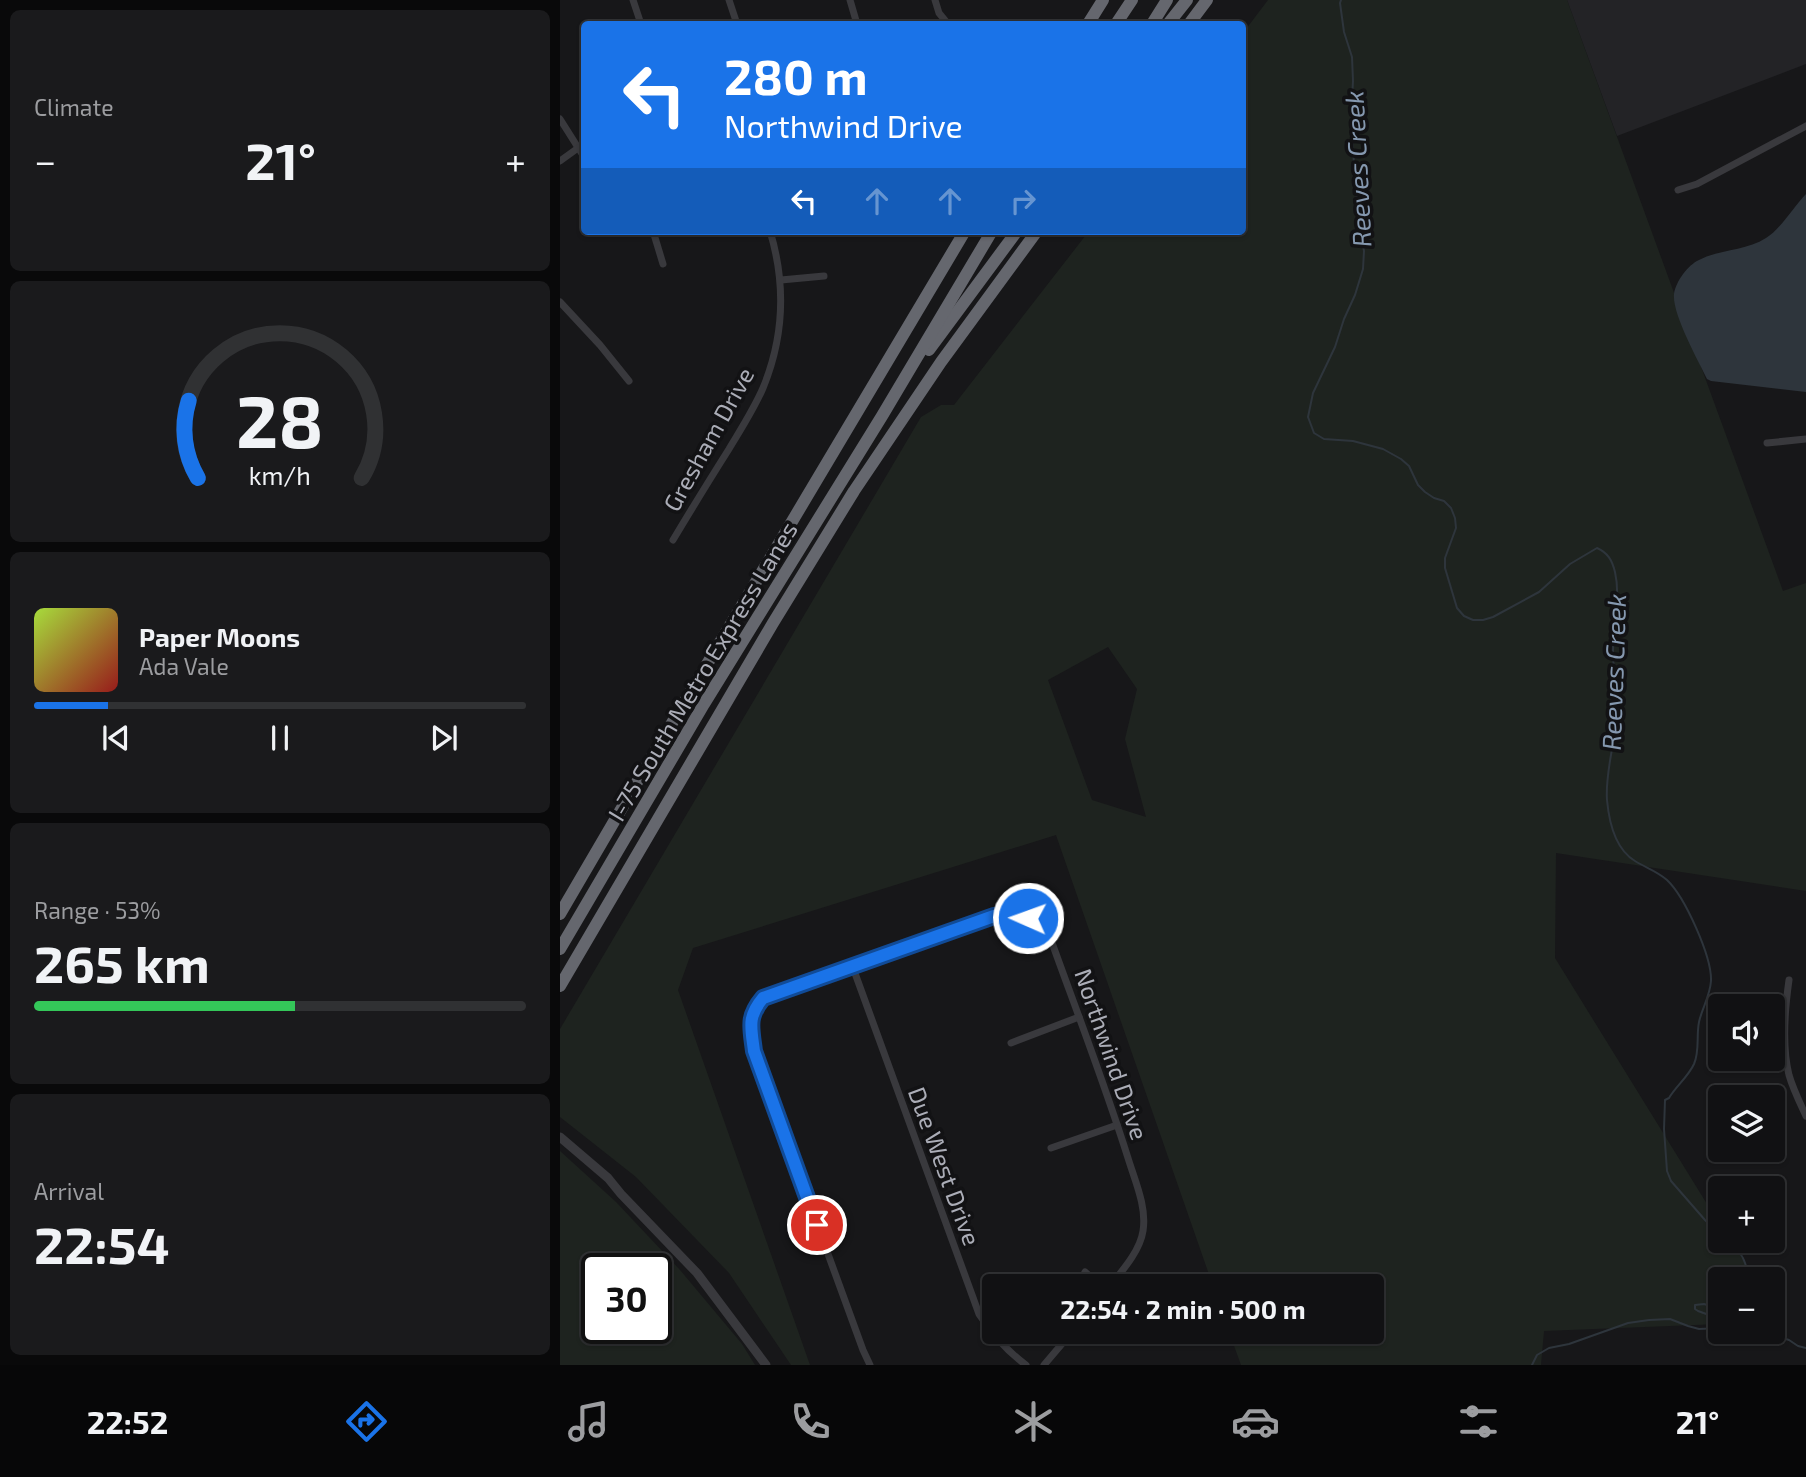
<!DOCTYPE html>
<html lang="en">
<head>
<meta charset="utf-8">
<style>
  :root { --surface:#111113; --page:#1a1a1c; --text:#f1f3f6; --muted:#9c9da0; --line:#303133; --accent:#1a73e8 }
  body { margin:0; font-family:"Exo 2",sans-serif; background:var(--page); color:var(--text); height:100vh; display:flex; flex-direction:column; font-size:26px; white-space:nowrap }
  * { box-sizing:border-box; margin:0 }
  p { font-size:23px; color:var(--muted) }
  .icon { flex:none; width:38px; height:38px; fill:none; stroke:currentColor; stroke-width:2; stroke-linecap:round; stroke-linejoin:round }
  .map { position:relative; flex:1; overflow:hidden }
  .sheet { display:flex; flex-direction:column; gap:10px; padding:10px; background:#09090a; width:560px }
  .sheet>* { flex:none }
  .hud { position:absolute; left:21px; top:21px; width:665px; height:214px; border-radius:7px; box-shadow:0 2px 5px #0004,0 0 0 2px var(--line); background:#1a73e8; color:#fff; overflow:hidden }
  .controls { position:absolute; left:1148px; top:994px; display:grid; gap:14px }
  .controls a { display:grid; place-items:center; width:77px; height:77px; border-radius:7px; background:var(--surface); box-shadow:0 2px 5px #0004,0 0 0 2px var(--line); font-size:35px }
  .speed { position:absolute; left:21px; top:1253px; display:flex; gap:14px; font-size:35px; font-weight:700; text-align:center }
  .speed>* { display:grid; place-content:center; width:91px; height:91px; border-radius:50%; background:var(--surface); box-shadow:0 2px 5px #0004,0 0 0 2px var(--line); line-height:1 }
  .speed .limit { border:4px solid #111; border-radius:10px; background:#fff; color:#111 }
  .pin { position:absolute; display:grid; place-items:center; width:60px; height:60px; color:#fff; margin:-30px; border:4px solid #fff; border-radius:50%; box-shadow:0 2px 7px #0007 }
  .me { position:absolute; width:77px; margin:-38px; rotate:272deg; stroke-linejoin:round; filter:drop-shadow(0 0 5px #0008) }
  .turn { display:flex; align-items:center; gap:24px; height:147px; padding:0 28px; font-size:32px }
  .turn .icon { width:91px; height:91px; stroke-width:2.5 }
  .turn b { display:block; font-size:49px; line-height:60px }
  .lanes { display:flex; align-items:center; height:66px; padding:0 28px; background:#0003; justify-content:center; gap:35px; direction:ltr }
  .lanes .off { opacity:.35 }
  .big { font-size:52px; font-weight:700; line-height:1.1 }
  .sheet .card { flex:1; display:flex; flex-direction:column; justify-content:center; gap:10px; min-width:0; padding:0 24px; border-radius:10px; background:var(--page) }
  .sheet .dial { align-items:center; gap:0 }
  .dial svg { height:182px; overflow:visible; fill:none; stroke:var(--line); stroke-width:7; stroke-linecap:round; text-anchor:middle }
  .dial text { fill:var(--text); stroke:none }
  .song { display:flex; align-items:center; gap:21px }
  .cover { width:84px; height:84px; border-radius:10px; background:linear-gradient(135deg,hsl(80 70% 55%),hsl(0 70% 35%)) }
  .played { height:7px; border-radius:4px; background:linear-gradient(90deg,var(--accent) 15%,var(--line) 15%) }
  .keys { display:flex; justify-content:space-around; direction:ltr }
  .heat { display:flex; justify-content:space-between; align-items:center; font-size:38px; direction:ltr }
  .charge { height:10px; border-radius:5px; background:linear-gradient(90deg,#34c759 53%,var(--line) 0) }
  .trip { position:absolute; left:422px; top:1274px; width:402px; height:70px; border-radius:7px; background:var(--surface); box-shadow:0 2px 5px #0004,0 0 0 2px var(--line); font-weight:700; line-height:70px; text-align:center }
  .tab-bar { display:flex; height:112px; justify-content:space-around; align-items:center; background:#070708; color:var(--muted) }
  .tab-bar .icon { width:49px; height:49px }
  .tab-bar .current { color:var(--accent) }
  .tab-bar b { font-size:32px; color:var(--text) }
  main { display:flex; flex:1; min-height:0 }
  .map>svg:first-child { display:block }
</style>
</head>
<body>
<main>
<section class="sheet">
<div class="card"><p>Climate</p>
<div class="heat"><a>−</a><b class="big">21°</b><a>+</a></div>
</div>
<div class="card dial"><svg viewBox="0 0 100 80">
<path d="M14 69A42 42 0 1 1 86 69"/>
<path d="M14 69A42 42 0 0 1 10 35" stroke="#1a73e8"/>
<text x="50" y="56" font-size="32" font-weight="700">28</text>
<text x="50" y="72" font-size="11">km/h</text>
</svg></div>
<div class="card">
<div class="song"><i class="cover"></i><div><b>Paper Moons</b><p>Ada Vale</p></div></div>
<div class="played"></div>
<div class="keys"><svg class="icon" aria-label="previous" viewBox="0 0 24 24"><path d="M18 5L8 12l10 7zM5 5v14"/></svg><svg class="icon" aria-label="pause" viewBox="0 0 24 24"><path d="M8 5v14M16 5v14"/></svg><svg class="icon" aria-label="next" viewBox="0 0 24 24"><path d="M6 5l10 7-10 7zM19 5v14"/></svg></div>
</div>
<div class="card"><p>Range · 53%</p><b class="big">265 km</b><div class="charge"></div></div>
<div class="card"><p>Arrival</p><b class="big">22:54</b></div>
</section>
<div class="map">
<svg width="1246" height="1365" viewBox="0 0 1246 1365">
  <rect width="100%" height="100%" fill="#171719"/>
  <path fill="#232326" d="M1007,0H1246V64L1057,136Z"/>
  <g fill="#1e231f" fill-rule="evenodd">
    <path d="M708,0H1007L1223,591L1246,583V891L996,853L995,958L1160,1225V1241H1171L1196,1279H1160V1324L984,1331L981,1365H681L669,1332H812V1286H653L496,835L133,948L118,990L250,1365H231L169,1273L76,1177L0,1117V1029L361,417L381,405H394L529,231H682L683,33ZM548,647L577,689L565,739L586,817L532,800L488,680Z"/>
    <path d="M0,1151L56,1202L120,1270L182,1344L195,1365H0ZM37,1269H96V1328H37Z"/>
  </g>
  <path fill="#2e353c" d="M1246,194V392L1151,381L1147,379C1138,360 1112,314 1114,294C1116,281 1128,265 1139,260C1160,249 1186,251 1206,238C1220,230 1234,206 1246,194Z"/>
  <g fill="none" stroke-linecap="round" stroke-linejoin="round">
    <g stroke="#2e353c" stroke-width="2">
      <path d="M781,0L780,3L784,32L792,57L793,81L791,116L793,151L799,224L804,251L803,269L795,295L784,319L775,347L753,393L748,417L754,433L764,439L793,441L823,449L841,459L849,466L858,485L865,492L874,498L884,501L891,508L895,518L896,528L885,558V568L897,608L904,616L913,620H923L933,617L979,592L1010,564L1037,548C1048,553 1052,560 1055,572C1061,598 1053,625 1053,652C1053,675 1059,698 1056,721C1054,747 1045,774 1047,800C1049,822 1055,849 1075,861C1086,868 1097,871 1107,880C1125,897 1152,957 1151,981C1150,996 1142,1008 1139,1022C1136,1037 1140,1050 1134,1064C1128,1077 1116,1086 1109,1098L1105,1100L1104,1129L1107,1171L1111,1181L1145,1220L1160,1235"/>
      <path d="M1167,1241C1181,1251 1188,1262 1187,1279"/>
      <path d="M1160,1309L1144,1304L1135,1305V1309L1138,1311L1160,1319"/>
      <path d="M1204,1332L1229,1340L1238,1346L1246,1348"/>
      <path d="M972,1365L977,1355L989,1348L1009,1344L1068,1323L1089,1320L1110,1319L1128,1326L1139,1329L1160,1328"/>
    </g>
    <g stroke="#39393d" stroke-width="7">
      <path d="M73,0L81,24"/>
      <path d="M169,0L177,24"/>
      <path d="M290,0L297,24"/>
      <path d="M375,0L379,13L388,24"/>
      <path d="M0,119L24,157"/>
      <path d="M0,161L18,148"/>
      <path d="M1118,190L1137,184L1246,126"/>
      <path d="M93,231L103,264"/>
      <path d="M221,280L264,276"/>
      <path d="M0,302L40,345L69,381"/>
      <path d="M1207,443L1246,439"/>
      <path d="M113,540C131,510 150,479 169,449C181,429 194,409 203,388C224,337 226,284 210,231"/>
      <path d="M462,917L465,897"/>
      <path d="M292,965L419,1314C432,1334 447,1351 466,1365"/>
      <path d="M1229,980C1225,1008 1222,1047 1229,1075C1233,1089 1240,1103 1246,1116"/>
      <path d="M451,1043L519,1017"/>
      <path d="M491,1148L557,1125"/>
      <path d="M525,1272L541,1286"/>
      <path d="M614,1332L620,1340"/>
      <path d="M310,1365L303,1350L194,1051C191,1027 187,1017 203,998L434,917C461,913 476,916 491,940C517,1012 545,1085 568,1158C575,1181 587,1207 583,1231C580,1251 562,1271 550,1286"/>
      <path d="M484,1365L512,1332"/>
    </g>
    <path stroke="#39393d" stroke-width="9" d="M0,1137L48,1178L61,1194L137,1273L206,1365"/>
    <g stroke="#65676e" stroke-width="12">
      <path d="M528,24L543,0"/>
      <path d="M556,24L572,0"/>
      <path d="M592,24L607,0"/>
      <path d="M608,24L627,0"/>
      <path d="M629,24L647,0"/>
      <path d="M369,350L457,231"/>
      <path d="M0,914L90,760L405,231"/>
      <path d="M0,949L144,704L322,416L432,231"/>
      <path d="M0,986L213,623L294,491L381,362L477,231"/>
    </g>
  </g>
  <g fill="none" stroke-linecap="round" stroke-linejoin="round">
    <defs>
      <path id="route" d="M257,1225L194,1051C191,1027 187,1017 203,998L434,916L452,914L468,918"/>
    </defs>
    <use href="#route" stroke="#114b97" stroke-width="18"/>
    <use href="#route" stroke="#1a73e8" stroke-width="12"/>
  </g>
  <g text-anchor="middle" dominant-baseline="central" stroke-width="7" stroke-linejoin="round" paint-order="stroke">
    <g font-size="24" fill="#abadb7" stroke="#121214">
      <text transform="translate(148 439) rotate(-61)">Gresham Drive</text>
      <text transform="translate(142 671) rotate(-59)">I-75 South Metro Express Lanes</text>
      <text transform="translate(552 1054) rotate(71)">Northwind Drive</text>
      <text transform="translate(385 1166) rotate(70)">Due West Drive</text>
    </g>
    <g font-size="26" font-style="italic" fill="#8598af" stroke="#121214">
      <text transform="translate(797 169) rotate(-93)">Reeves Creek</text>
      <text transform="translate(1053 672) rotate(-88)">Reeves Creek</text>
    </g>
  </g>
</svg>
<div class="controls">
<a><svg class="icon" aria-label="sound" viewBox="0 0 24 24"><path d="M4 9h4l5-4v14l-5-4H4zM17 9q2 3 0 6"/></svg></a>
<a><svg class="icon" aria-label="layers" viewBox="0 0 24 24"><path d="M12 4l9 5-9 5-9-5zM3 14l9 5 9-5"/></svg></a>
<a>+</a>
<a>−</a>
</div>
<div class="speed"><div class="limit">30</div></div>
<div class="pin" style="left:257px;top:1225px;background:#d93025"><svg class="icon" aria-label="arrive" viewBox="0 0 24 24"><path d="M6 21V4h12l-3 4 3 4H6"/></svg></div>
<svg class="me" style="left:468px;top:918px" viewBox="-20 -20 40 40"><circle r="17" fill="#1a73e8" stroke="#fff" stroke-width="3"/><path d="M0-11L8 9 0 5-8 9z" fill="#fff"/></svg>
<div class="trip">22:54 · 2 min · 500 m</div>
<div class="hud">
<div class="turn"><svg class="icon" aria-label="left" viewBox="0 0 24 24"><path d="M17 20v-9H6M10 6l-5 5 5 5"/></svg><div><b>280 m</b>Northwind Drive</div></div>
<div class="lanes"><svg class="icon" aria-label="left" viewBox="0 0 24 24"><path d="M17 20v-9H6M10 6l-5 5 5 5"/></svg><svg class="icon off" aria-label="ahead" viewBox="0 0 24 24"><path d="M12 20V5M6 11l6-6 6 6"/></svg><svg class="icon off" aria-label="ahead" viewBox="0 0 24 24"><path d="M12 20V5M6 11l6-6 6 6"/></svg><svg class="icon off" aria-label="right" viewBox="0 0 24 24"><path d="M7 20v-9h11M14 6l5 5-5 5"/></svg></div>
</div>
</div>
</main>
<nav class="tab-bar">
<b>22:52</b>
<svg class="icon current" aria-label="directions" viewBox="0 0 24 24"><path d="M12 3l9 9-9 9-9-9zM9 14v-3h6M13 9l2 2-2 2"/></svg>
<svg class="icon" aria-label="music" viewBox="0 0 24 24"><path d="M9 18V5l10-2v13"/><circle cx="6" cy="18" r="3"/><circle cx="16" cy="16" r="3"/></svg>
<svg class="icon" aria-label="phone" viewBox="0 0 24 24"><path d="M5 4h4l2 5-3 2q2 4 5 5l2-3 5 2v4C11 20 4 13 5 4z"/></svg>
<svg class="icon" aria-label="climate" viewBox="0 0 24 24"><path d="M12 3v18M4 7l16 10M4 17L20 7"/></svg>
<svg class="icon" aria-label="car" viewBox="0 0 24 24"><path d="M5 17H2v-5l4-1 3-4h7l3 4 3 1v5h-3M9 17h6M6 11h13"/><circle cx="7" cy="17" r="2"/><circle cx="17" cy="17" r="2"/></svg>
<svg class="icon" aria-label="filters" viewBox="0 0 24 24"><path d="M4 7h16M4 17h16"/><circle cx="9" cy="7" r="2"/><circle cx="15" cy="17" r="2"/></svg>
<b>21°</b>
</nav>
</body>
</html>
